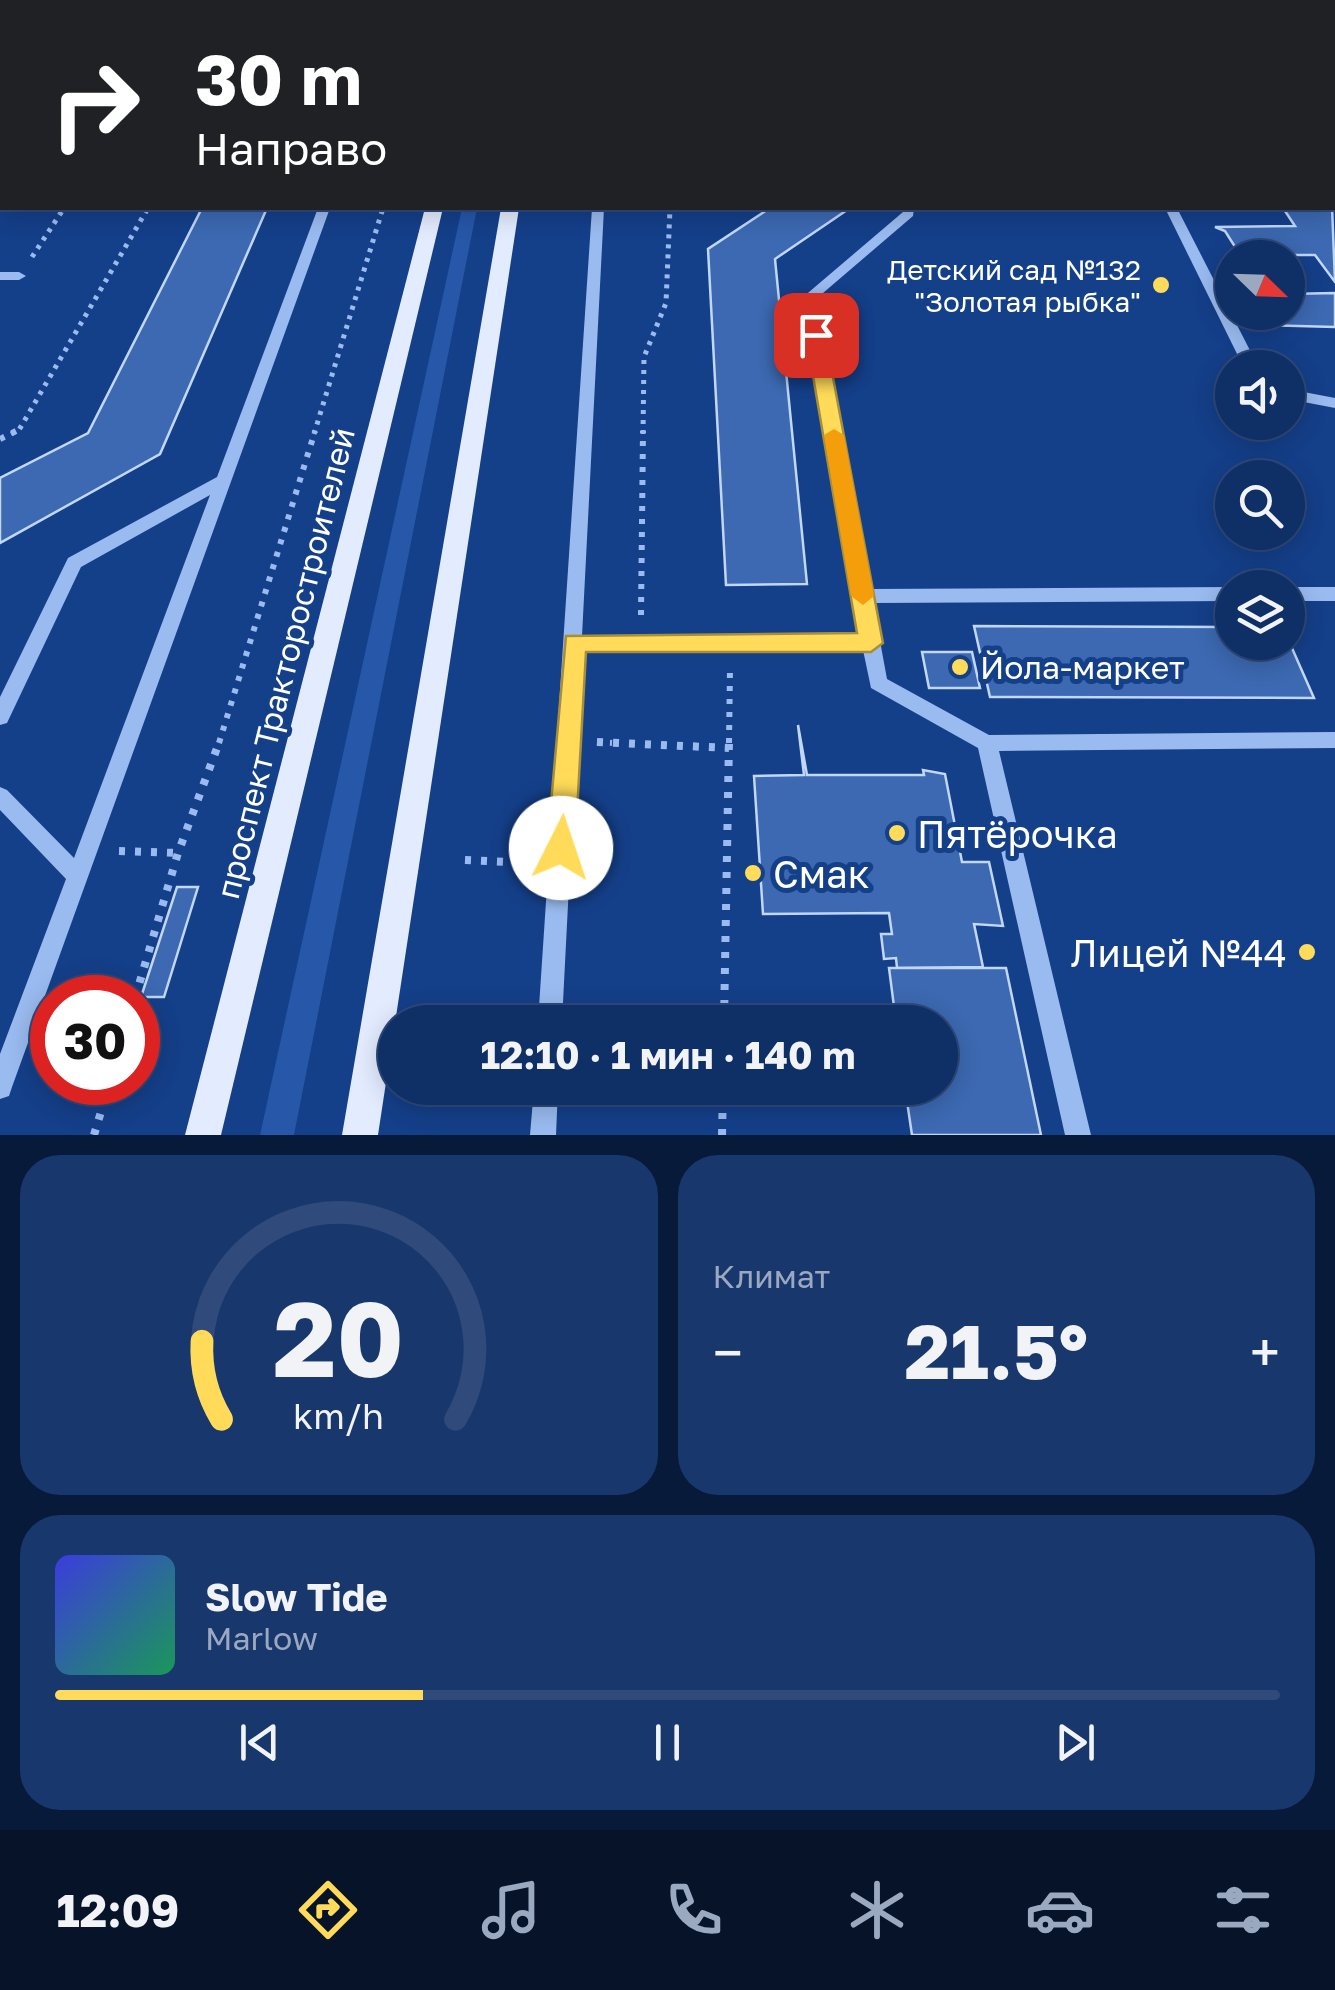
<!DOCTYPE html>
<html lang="ru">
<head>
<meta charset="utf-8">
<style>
  :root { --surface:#0f2f67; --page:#18376d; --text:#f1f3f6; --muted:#9ba9c0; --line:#2f4a7b; --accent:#ffdb59 }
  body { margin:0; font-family:"Golos Text",sans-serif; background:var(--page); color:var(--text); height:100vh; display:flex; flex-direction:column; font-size:38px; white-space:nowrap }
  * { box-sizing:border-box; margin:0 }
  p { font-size:32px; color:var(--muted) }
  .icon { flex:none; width:55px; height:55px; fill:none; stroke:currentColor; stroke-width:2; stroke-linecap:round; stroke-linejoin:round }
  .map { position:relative; height:1135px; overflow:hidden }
  .sheet { display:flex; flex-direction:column; gap:20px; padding:20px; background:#081a39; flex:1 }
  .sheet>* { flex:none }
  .hud { position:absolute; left:0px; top:0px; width:1335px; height:210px; box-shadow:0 5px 25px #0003,0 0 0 2px var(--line); background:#202124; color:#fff; overflow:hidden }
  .needle { width:65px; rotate:113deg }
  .controls { position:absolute; left:1215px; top:240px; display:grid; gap:20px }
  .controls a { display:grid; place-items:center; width:90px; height:90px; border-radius:50%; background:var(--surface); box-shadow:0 5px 25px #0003,0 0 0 2px var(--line); font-size:50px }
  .speed { position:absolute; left:30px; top:975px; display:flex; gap:20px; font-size:50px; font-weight:700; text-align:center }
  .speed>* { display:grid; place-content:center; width:130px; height:130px; border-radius:50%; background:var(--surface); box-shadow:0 5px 25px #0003,0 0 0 2px var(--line); line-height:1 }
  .speed .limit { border:15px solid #d22; background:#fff; color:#111 }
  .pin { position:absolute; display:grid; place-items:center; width:85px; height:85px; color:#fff; margin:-42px; border-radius:20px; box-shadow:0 5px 15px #0006 }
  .me { position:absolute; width:110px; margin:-55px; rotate:4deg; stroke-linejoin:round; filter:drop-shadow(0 0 8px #0008) }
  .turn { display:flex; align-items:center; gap:35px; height:210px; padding:0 30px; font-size:45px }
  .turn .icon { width:130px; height:130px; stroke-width:2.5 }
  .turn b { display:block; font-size:70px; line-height:85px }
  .big { font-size:75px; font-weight:700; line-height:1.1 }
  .sheet .widget { flex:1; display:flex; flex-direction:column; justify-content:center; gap:15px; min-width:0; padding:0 35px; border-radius:40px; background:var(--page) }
  .sheet .dial { align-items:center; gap:0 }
  .dial svg { height:260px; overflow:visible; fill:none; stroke:var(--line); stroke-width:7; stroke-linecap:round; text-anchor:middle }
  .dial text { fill:var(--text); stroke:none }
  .song { display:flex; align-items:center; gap:30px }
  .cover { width:120px; height:120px; border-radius:15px; background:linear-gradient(135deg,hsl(240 70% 55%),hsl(150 70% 35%)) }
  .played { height:10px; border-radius:5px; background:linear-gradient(90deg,var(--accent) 30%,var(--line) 30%) }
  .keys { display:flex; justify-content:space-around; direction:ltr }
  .heat { display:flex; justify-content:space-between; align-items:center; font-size:55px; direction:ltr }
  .sheet .tiles { flex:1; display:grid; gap:20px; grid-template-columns:1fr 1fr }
  .widget:last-child { grid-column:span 2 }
  .trip { position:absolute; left:378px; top:1005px; width:580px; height:100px; border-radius:50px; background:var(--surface); box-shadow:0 5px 25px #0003,0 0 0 2px var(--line); font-weight:700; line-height:100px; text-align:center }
  .tabs { display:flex; height:160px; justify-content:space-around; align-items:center; background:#061329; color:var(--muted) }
  .tabs .icon { width:70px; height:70px }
  .tabs .on { color:var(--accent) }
  .tabs b { font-size:45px; color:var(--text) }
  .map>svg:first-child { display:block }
</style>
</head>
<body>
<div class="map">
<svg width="1335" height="1135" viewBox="0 0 1335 1135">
  <rect width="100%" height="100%" fill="#143f89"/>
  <path fill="#2657a8" d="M462,208H477L294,1135H260Z"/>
  <g fill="#3c69b2" stroke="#c1d7fb" stroke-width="2.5">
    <path d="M1332,206L1335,282L1315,255H1232L1239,253L1225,231L1215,227L1295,226L1283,208Z"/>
    <path d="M202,208H267L160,454L0,543V478L88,433Z"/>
    <path d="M770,208H850L775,259L807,584L726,585L708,249Z"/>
    <path d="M1335,293V327L1263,325H1271L1263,312H1288V294Z"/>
    <path d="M974,626L1232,627V642H1288V639L1314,698L990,697Z"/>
    <path d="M922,652H972L980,688H929Z"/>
    <path d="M798,725L807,775H924L923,770L945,774L962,862H989L1003,926L974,924L983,967L897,968L896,958L884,959L881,934H892L889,913L763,914L754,776L804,775Z"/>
    <path d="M177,887H198L164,997H141Z"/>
    <path d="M889,968H1006L1041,1135H912L905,1088H940V1022H896Z"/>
  </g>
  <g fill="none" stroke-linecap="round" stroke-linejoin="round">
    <g stroke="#9abbf0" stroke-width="5" stroke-dasharray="4 6" stroke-linecap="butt">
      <path d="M32,257L64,208"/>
      <path d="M11,434L19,430L148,208"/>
      <path d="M314,434L383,208"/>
      <path d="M643,434L644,357L666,303L670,208"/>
    </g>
    <g stroke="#9abbf0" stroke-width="6" stroke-dasharray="5 8" stroke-linecap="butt">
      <path d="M0,439L16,431"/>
      <path d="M641,615L643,431"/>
      <path d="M597,742L612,743"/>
      <path d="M219,743L315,431"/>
      <path d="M729,743L730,669"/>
    </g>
    <g stroke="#9abbf0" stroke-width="8" stroke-dasharray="6 10" stroke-linecap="butt">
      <path d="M597,742L729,748"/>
      <path d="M119,851L178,853"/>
      <path d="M465,860L527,863"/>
      <path d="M135,998L178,853L220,740"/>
      <path d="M724,1022L729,740"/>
      <path d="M94,1135L110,1082"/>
      <path d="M722,1135L723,1088"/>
    </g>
    <g fill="#9abbf0" fill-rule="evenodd">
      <path d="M122,0H135L137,2H125Z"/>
      <path d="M421,0H431V2H422Z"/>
      <path d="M564,0H574L576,2H566Z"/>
      <path d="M773,0H783L784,2H775Z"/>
      <path d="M1020,0H1030L1031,2H1022Z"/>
      <path d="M1182,0H1192L1194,2H1184Z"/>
      <rect x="1332" y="108" width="3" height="6"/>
      <rect x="1332" y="170" width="3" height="8"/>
      <path d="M318,208H330L12,1087L9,1096L0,1099V1054L66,879L0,810V787L7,790L74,858L210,495L81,567L7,723L0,725V697L68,558L217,477Z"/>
      <path d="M592,208H604L582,636H860L802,298L903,212L902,208H914L913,216L816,299L870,589L1232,587V601L873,603L887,679L989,735L1335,732V748L999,751L1091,1135H1065L978,748L871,688L863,650H581L562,1022H538Z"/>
      <path d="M1165,208H1177L1259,368H1244Z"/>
      <path d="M0,272H19L26,276L19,280H0Z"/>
      <path d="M1288,389L1335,398V408L1288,399Z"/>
      <rect x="1288" y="587" width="47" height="14"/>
      <path d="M534,1088H558L556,1135H530Z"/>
    </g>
    <g fill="#e3ecff" fill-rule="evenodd">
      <path d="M425,208H443L221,1135H185Z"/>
      <path d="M501,208H519L378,1135H342Z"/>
    </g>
  </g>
  <path fill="#ffdb59" stroke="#a68e3a" stroke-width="2.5" d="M816,330L825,335L883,643L871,652H586L575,848L571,857L561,861L551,857L547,848L566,636L857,633L806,335Z"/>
  <path fill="#f59e0b" d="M834,429L844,435L874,596L863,605L851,596L824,435Z"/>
  <g fill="#ffdb59" stroke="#143f89" stroke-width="4">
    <circle cx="1161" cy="285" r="10"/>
    <circle cx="960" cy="667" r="10"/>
    <circle cx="897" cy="833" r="10"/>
    <circle cx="753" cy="873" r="10"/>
    <circle cx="1307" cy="952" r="10"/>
  </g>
  <g text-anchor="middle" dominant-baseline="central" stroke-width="10" stroke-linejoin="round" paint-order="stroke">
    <g font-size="28" fill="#fff" stroke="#143f89" text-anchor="end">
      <text x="1141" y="269">Детский сад №132<tspan x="1141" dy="32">"Золотая рыбка"</tspan></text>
    </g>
    <g font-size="32" fill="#fff" stroke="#143f89">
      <text transform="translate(285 663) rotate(-76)">проспект Тракторостроителей</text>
    </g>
    <g font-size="32" fill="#fff" stroke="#143f89" text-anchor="start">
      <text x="980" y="667">Йола-маркет</text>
    </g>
    <g font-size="38" fill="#fff" stroke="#143f89" text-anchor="start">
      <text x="917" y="833">Пятёрочка</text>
      <text x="773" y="873">Смак</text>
      <text x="1287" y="952" text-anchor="end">Лицей №44</text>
    </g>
  </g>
</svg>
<div class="controls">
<a><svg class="needle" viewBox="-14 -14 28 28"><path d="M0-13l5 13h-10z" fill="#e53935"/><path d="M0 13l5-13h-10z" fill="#9ba9c0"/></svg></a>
<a><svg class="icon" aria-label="sound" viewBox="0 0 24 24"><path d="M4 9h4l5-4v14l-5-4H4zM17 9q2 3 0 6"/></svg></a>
<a><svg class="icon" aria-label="search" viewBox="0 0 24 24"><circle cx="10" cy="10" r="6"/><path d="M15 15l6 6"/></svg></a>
<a><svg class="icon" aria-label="layers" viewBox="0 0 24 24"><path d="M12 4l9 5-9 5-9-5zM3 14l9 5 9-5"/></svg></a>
</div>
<div class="speed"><div class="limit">30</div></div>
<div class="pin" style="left:816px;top:335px;background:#d93025"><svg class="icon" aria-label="arrive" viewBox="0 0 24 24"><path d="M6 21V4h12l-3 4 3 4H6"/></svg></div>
<svg class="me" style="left:561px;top:848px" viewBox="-20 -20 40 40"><circle r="19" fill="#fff"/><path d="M0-13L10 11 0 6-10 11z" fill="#ffdb59"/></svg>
<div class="trip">12:10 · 1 мин · 140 m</div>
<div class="hud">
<div class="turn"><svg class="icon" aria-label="right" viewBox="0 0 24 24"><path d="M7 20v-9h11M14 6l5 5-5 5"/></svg><div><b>30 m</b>Направо</div></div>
</div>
</div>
<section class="sheet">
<div class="tiles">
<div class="widget dial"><svg viewBox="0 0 100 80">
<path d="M14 69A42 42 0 1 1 86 69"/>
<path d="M14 69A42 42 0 0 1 8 45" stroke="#ffdb59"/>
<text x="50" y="56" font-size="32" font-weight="700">20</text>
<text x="50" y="72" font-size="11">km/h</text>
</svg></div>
<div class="widget"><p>Климат</p>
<div class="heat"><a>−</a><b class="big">21.5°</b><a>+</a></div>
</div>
<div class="widget">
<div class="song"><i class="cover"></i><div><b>Slow Tide</b><p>Marlow</p></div></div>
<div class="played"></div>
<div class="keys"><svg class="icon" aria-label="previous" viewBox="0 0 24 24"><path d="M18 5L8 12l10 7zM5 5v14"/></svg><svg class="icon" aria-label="pause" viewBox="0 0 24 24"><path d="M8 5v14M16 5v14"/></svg><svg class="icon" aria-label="next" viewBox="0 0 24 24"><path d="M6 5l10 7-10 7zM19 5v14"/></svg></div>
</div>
</div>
</section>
<nav class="tabs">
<b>12:09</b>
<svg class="icon on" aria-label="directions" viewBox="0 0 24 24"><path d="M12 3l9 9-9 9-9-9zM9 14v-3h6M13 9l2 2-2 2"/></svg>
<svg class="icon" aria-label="music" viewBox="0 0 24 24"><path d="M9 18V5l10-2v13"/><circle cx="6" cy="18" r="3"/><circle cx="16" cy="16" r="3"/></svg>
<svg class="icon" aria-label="phone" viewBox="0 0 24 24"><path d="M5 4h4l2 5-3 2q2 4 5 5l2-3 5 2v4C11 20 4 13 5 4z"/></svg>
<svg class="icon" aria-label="climate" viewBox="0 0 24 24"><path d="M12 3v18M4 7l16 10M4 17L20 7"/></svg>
<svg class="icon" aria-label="car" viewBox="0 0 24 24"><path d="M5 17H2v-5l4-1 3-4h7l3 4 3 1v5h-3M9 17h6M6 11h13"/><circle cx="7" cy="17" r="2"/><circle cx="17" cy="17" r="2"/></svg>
<svg class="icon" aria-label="filters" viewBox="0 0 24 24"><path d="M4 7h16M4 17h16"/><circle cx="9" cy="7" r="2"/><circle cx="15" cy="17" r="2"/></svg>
</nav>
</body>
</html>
